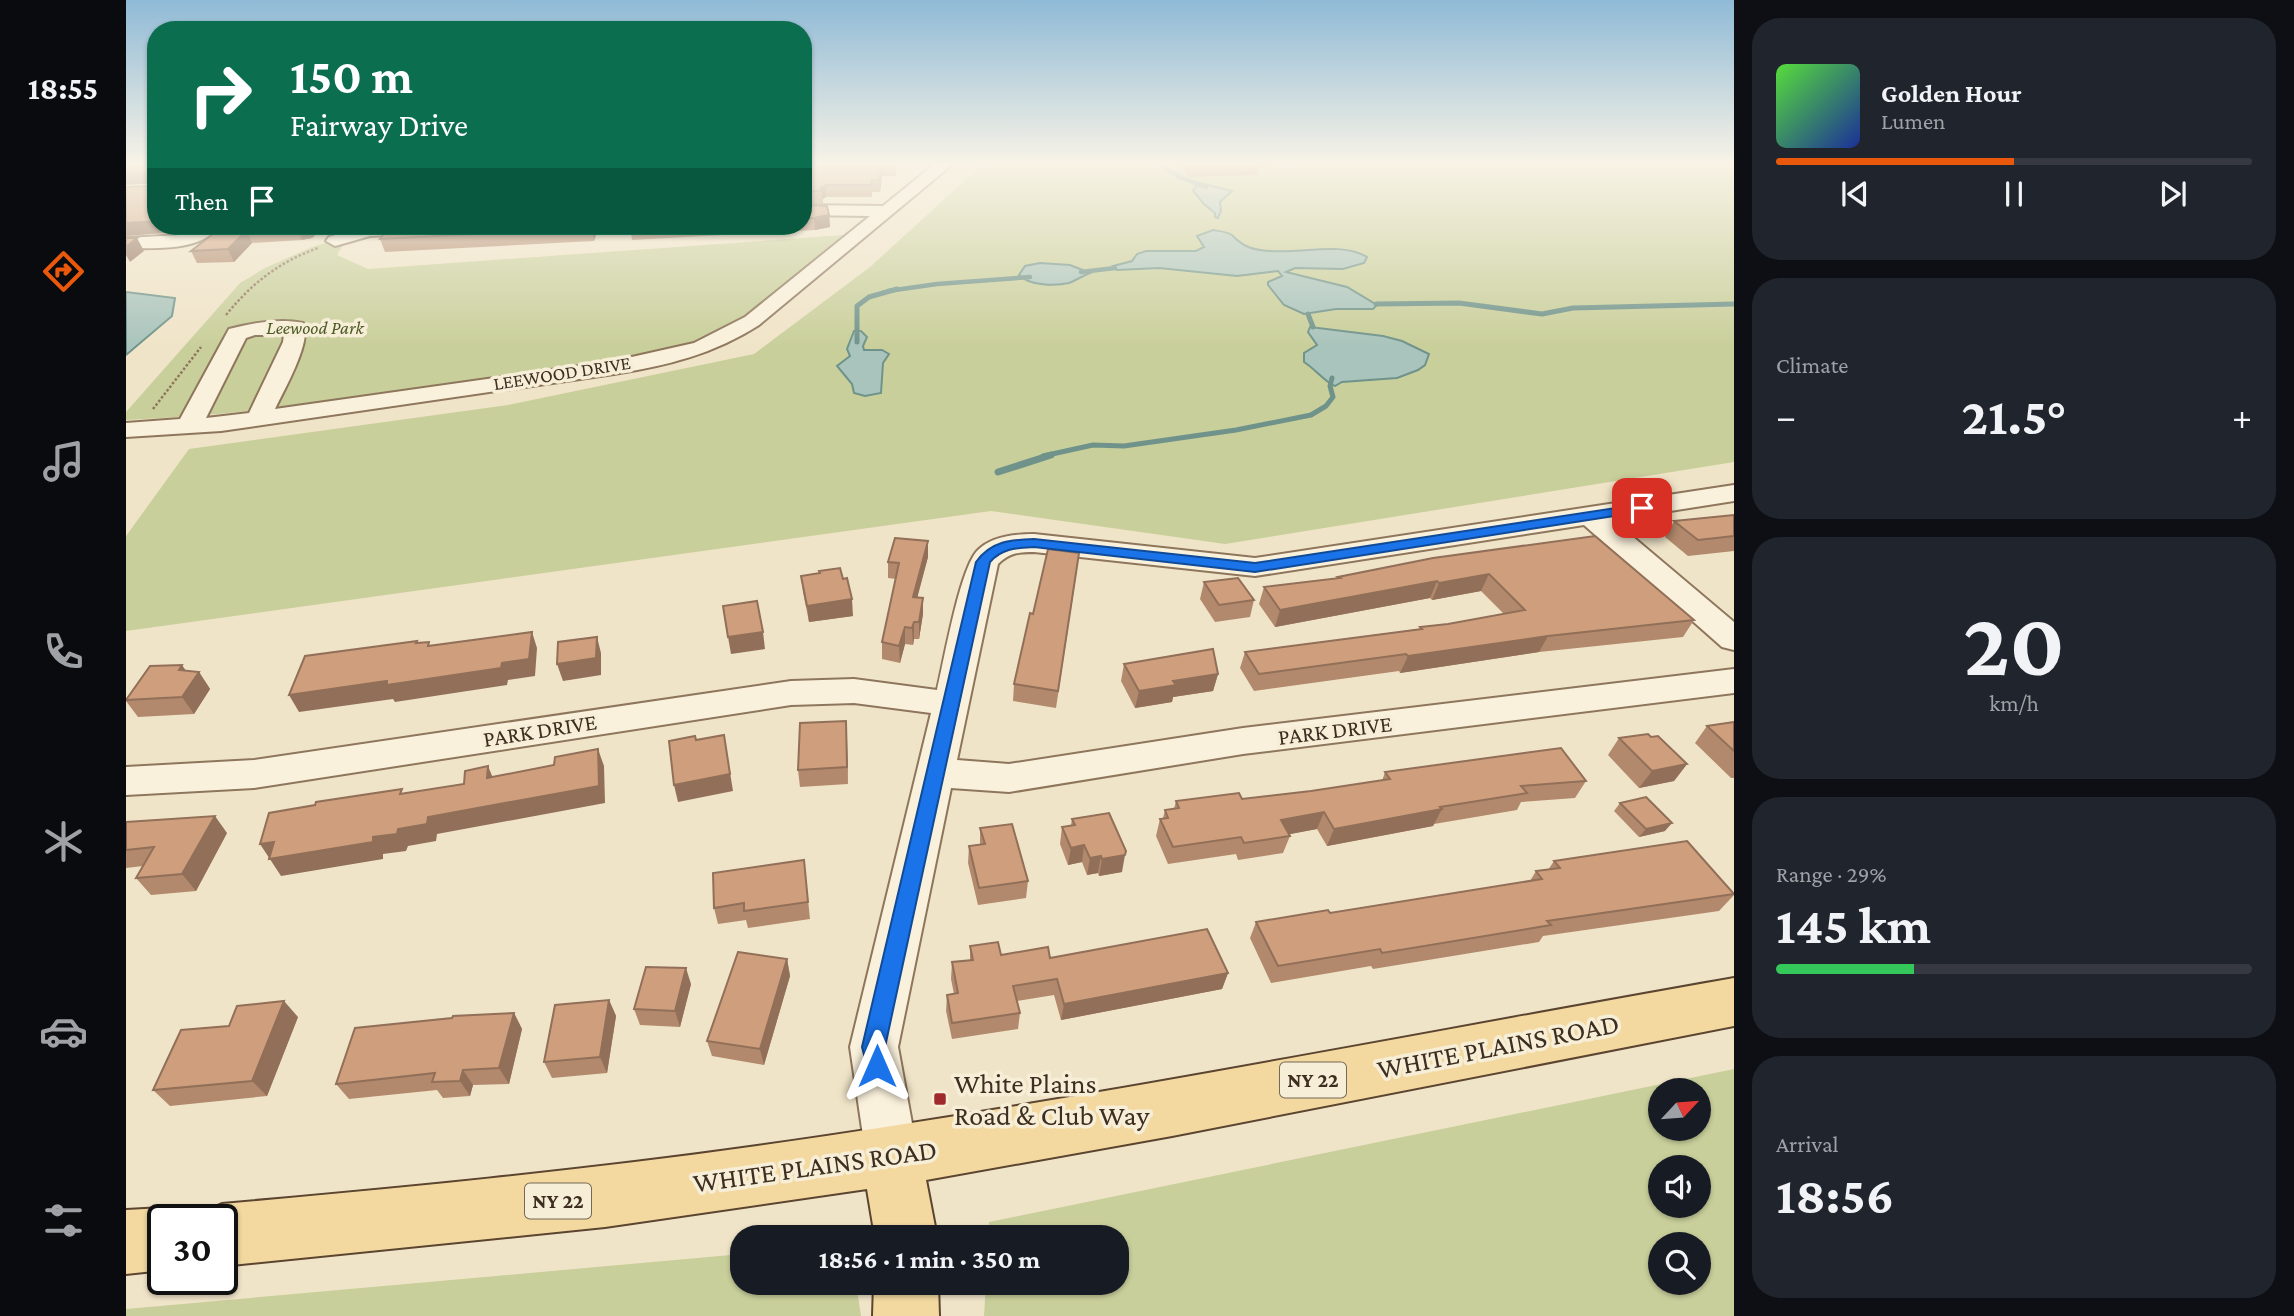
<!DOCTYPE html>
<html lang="en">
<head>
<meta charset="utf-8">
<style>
  :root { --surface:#171b24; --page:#20242c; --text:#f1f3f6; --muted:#9ea1a6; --line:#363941; --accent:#ea580c }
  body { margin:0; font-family:"Crimson Pro",serif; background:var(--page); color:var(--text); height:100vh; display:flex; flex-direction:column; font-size:26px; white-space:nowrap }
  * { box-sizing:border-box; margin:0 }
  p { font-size:23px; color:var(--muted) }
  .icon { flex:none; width:38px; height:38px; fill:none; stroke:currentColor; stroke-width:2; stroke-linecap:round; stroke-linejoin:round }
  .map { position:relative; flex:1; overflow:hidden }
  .panel { display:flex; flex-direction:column; gap:18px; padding:18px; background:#0d0f14; width:560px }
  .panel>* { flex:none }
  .hud { position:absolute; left:21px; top:21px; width:665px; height:214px; border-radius:28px; box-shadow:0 2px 5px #0004; background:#0b6e4f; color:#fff; overflow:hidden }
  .needle { width:46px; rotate:64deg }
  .buttons { position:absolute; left:1522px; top:1078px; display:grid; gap:14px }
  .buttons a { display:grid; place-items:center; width:63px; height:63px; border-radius:50%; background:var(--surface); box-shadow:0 2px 5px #0004; font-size:35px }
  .speed { position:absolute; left:21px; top:1204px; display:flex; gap:14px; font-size:35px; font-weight:700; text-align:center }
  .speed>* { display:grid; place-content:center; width:91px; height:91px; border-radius:50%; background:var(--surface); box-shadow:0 2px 5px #0004; line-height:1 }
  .speed .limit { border:4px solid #111; border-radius:10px; background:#fff; color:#111 }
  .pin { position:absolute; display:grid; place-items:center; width:60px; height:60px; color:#fff; margin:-30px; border-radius:14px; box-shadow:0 4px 10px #0006 }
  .me { position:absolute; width:77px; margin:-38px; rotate:0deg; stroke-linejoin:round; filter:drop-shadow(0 0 5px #0008) }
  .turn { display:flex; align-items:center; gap:24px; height:147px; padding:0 28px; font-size:32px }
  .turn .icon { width:91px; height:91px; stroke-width:2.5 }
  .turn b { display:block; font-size:49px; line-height:60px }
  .then { display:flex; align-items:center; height:66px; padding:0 28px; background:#0003; gap:14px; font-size:26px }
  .big { font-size:52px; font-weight:700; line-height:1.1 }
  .panel .card { flex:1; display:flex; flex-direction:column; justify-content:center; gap:10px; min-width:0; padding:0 24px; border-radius:28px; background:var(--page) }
  .panel .dial { align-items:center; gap:0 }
  .dial b { font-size:91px; line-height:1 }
  .song { display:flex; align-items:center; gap:21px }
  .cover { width:84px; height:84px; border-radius:10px; background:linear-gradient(135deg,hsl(110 70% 55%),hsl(230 70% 35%)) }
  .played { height:7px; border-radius:4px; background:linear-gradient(90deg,var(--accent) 50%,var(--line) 50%) }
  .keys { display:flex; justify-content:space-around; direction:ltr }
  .heat { display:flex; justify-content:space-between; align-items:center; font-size:38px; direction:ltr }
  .charge { height:10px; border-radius:5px; background:linear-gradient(90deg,#34c759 29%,var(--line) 0) }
  .trip { position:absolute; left:604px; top:1225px; width:399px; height:70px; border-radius:28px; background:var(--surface); box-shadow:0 2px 5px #0004; font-weight:700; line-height:70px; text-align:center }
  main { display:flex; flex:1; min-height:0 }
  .tab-bar { display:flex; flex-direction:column; width:126px; justify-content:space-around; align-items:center; background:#090b0e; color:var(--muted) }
  .tab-bar .icon { width:49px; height:49px }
  .tab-bar .selected { color:var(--accent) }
  .tab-bar b { font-size:32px; color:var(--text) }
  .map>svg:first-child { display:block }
</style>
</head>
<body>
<main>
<nav class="tab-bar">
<b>18:55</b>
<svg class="icon selected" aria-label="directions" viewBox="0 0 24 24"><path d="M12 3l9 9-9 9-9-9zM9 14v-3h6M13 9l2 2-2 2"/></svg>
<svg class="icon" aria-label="music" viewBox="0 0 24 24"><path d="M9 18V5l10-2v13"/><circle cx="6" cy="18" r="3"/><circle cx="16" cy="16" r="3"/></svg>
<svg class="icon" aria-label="phone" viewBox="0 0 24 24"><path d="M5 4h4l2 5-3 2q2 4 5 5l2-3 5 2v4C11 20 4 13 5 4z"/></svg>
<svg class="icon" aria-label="climate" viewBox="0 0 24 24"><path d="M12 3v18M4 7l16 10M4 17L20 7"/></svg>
<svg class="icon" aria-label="car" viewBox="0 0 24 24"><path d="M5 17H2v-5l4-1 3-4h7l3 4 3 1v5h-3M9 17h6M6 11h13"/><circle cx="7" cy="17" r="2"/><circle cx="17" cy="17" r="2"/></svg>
<svg class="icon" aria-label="filters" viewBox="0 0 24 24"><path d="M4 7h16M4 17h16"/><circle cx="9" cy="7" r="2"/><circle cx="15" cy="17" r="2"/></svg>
</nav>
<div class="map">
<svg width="1608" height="1316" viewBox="0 0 1608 1316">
  <rect width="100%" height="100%" fill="#f0e4c8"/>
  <g fill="#c9cf9b" fill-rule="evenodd">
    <path d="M858,163H1608V462L1099,544L865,511L0,631V536L63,449L382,405L628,354L744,267Z"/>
    <path d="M718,235L610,324L565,346C378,374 190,412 0,420V412L114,283L139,268L186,247L205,241L219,242L211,255L242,269Z"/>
    <path d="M1608,1069V1316H858L860,1283H990V1237H862L863,1222ZM1535,1090H1573V1129H1535ZM1535,1167H1573V1206H1535ZM1573,1244V1283H1535V1244Z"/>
    <path d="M616,1254V1283H730L735,1316H0V1309Z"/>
  </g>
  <g fill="#a9c4bc" stroke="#6f938a" stroke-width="2">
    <path d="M1074,183L1106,191L1094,202L1095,211L1092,218L1089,217V213L1078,204L1068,192L1067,190Z"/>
    <path d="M1087,230C1092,231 1104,232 1107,236C1115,244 1121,248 1134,250C1168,256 1214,240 1241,257L1238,263L1217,269L1169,268L1160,272L1221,287L1251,305L1247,309H1210L1178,314L1158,305L1142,285V282L1156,276L1152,271L1111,276L1033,268L991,270L987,266L1006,261L1011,254L1020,251H1070L1078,247L1071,236Z"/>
    <path d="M914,263L944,265L964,273C958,275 949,281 943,283C930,286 903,286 893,275L899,266Z"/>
    <path d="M0,292L49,298L46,316L0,355Z"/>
    <path d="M1184,327L1257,336L1276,341L1303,354L1299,365L1292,370L1271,378L1216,382L1209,386C1200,383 1188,368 1178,362V353L1191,345L1182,332Z"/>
    <path d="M728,331H735L741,337L737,346L738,350H756L763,354L757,363L755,393L739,396L728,393L726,384L711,366L724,356L721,349Z"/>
  </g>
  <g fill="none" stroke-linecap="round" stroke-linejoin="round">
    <g stroke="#6f938a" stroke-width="4.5">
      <path d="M1031,163L1054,177L1080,187"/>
      <path d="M955,272L989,268"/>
      <path d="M762,291L811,284L904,277"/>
    </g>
    <g stroke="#6f938a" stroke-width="5">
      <path d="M1250,304L1333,303L1416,314L1447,308L1608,304"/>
      <path d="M1182,314L1187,327"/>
      <path d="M731,342V306L743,297L771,289"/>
      <path d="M917,456L967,445L998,446L1110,430L1185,415L1200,406L1207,397L1204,386L1206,378"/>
    </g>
    <path stroke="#6f938a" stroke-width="7" d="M872,472L925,455"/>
    <defs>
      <g id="minor">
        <path d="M810,163H828L633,325C588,354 540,366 488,374L95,431L0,437V423L54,419L103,329C126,323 153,318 177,323C187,340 157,392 149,409L488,361L568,343L619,317L744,216L677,215V205L757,206ZM129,335H158L157,342L123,413L80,418L120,338Z"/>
        <path d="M74,226H94C73,252 30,248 0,248V238L54,235Z"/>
        <path d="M239,226H359L350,231L244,236L209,246L200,241L203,237Z"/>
        <path d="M1608,485V501L1487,520L1608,622V650L1596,647L1458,525L1129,576L908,552C893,552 883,553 872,564L831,760L883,764L1117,728L1608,669V693L1117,754L883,792L825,788L772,1047L792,1156L784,1174L766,1182L748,1174L740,1156L724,1047L805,713L728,703L665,705L128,788L0,795V767L128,760L665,681L728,679L811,690C818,661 834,567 852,550C866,536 889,534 908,534L1129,558Z"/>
      </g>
      <g id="major">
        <path d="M1608,978V1026L1046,1136L800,1180L811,1237H749L741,1189L479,1227L96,1266V1220H71L74,1213L96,1204C275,1188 453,1171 631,1146C958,1100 1283,1035 1608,978Z"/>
        <path d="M37,1208L61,1220H37V1270L0,1274V1210Z"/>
        <path d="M748,1283H812L813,1316H747Z"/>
      </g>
    </defs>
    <use href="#minor" stroke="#8d765c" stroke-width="4"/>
    <use href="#major" stroke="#5b4430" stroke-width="4"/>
    <g stroke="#8d765c" stroke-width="2.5" stroke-dasharray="2.5 2" stroke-linecap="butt">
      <path d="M100,315C126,283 153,262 192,248"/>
      <path d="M27,409L75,347"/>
    </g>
    <use href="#minor" fill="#faf1dc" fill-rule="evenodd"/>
    <use href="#major" fill="#f3d9a0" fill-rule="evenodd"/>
  </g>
  <g fill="#b2896c">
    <path d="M677,163H770V176H756L754,192H746V197H700L697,199V203H677Z"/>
    <path d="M1053,163H1200L1133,167L1132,175L1063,177Z"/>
    <path d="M677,205L703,215L704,227L689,230L506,240L504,227V226H677Z"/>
    <path d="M97,226H218L217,228L196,229L186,238L176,240L126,243L108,262L71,263L65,251Z"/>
    <path d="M264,226H473L468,241L259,252L254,239Z"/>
    <path d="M1608,515V551L1562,556L1539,537L1548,521Z"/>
    <path d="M802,557L791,597L797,614L793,639H788L787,645L779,644L774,663L756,659V642L770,579L762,578V562Z"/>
    <path d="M1307,558L1568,620L1557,637L1413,652L1274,673L1273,671L1128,691L1114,668L1119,652L1293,629L1294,627L1322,624L1378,614L1355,591L1306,600L1304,598L1149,627L1133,604L1138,587L1211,579L1212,577Z"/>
    <path d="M951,570L930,708L887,701L888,684L907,614Z"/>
    <path d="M675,576L727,616L683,622L677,592Z"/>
    <path d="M1078,582L1128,600L1124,617L1089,622L1074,599Z"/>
    <path d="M998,664L1092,674L1087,691L1047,697L1046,702L1009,708L995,681Z"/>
    <path d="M60,671L73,672L84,689L68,714L12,717L0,701V698Z"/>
    <path d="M720,721L722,784L674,787L672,770Z"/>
    <path d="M1608,722V778H1605L1569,743L1581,726Z"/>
    <path d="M1493,738L1561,764L1548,781L1513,788L1482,755Z"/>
    <path d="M1259,772L1460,781L1449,798L1395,802L1391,810L1308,824L1307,826L1201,846L1191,829L1163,834L1164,836L1157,853L1112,860L1110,854L1042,864L1030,836L1034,819L1037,818L1039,810L1048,809L1050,801L1116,799L1185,791L1256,781Z"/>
    <path d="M1494,803L1539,831L1513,837L1488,811Z"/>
    <path d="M946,819L996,872L973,876L972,873L961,875L956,862L942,865L934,844L936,827L945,825Z"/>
    <path d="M0,822L101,833L70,891L25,895L10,878L17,866L0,868Z"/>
    <path d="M854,828L902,881L900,898L852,905L842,863L843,846L854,844Z"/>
    <path d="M678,860L684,919L622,928L620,920L592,924L588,908Z"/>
    <path d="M1428,861L1608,895L1593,911L1417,936L1413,942L1247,969L1245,966L1145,983L1124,938L1130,922L1204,913L1404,881L1410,871L1422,870Z"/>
    <path d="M844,946L875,955L924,958L1102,973L1096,989L935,1020L928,995L891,1001L894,1013L892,1029L826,1039L820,1011L821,995L828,994L825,979L826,962L844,960Z"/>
    <path d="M661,959L664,976L638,1065L586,1056L581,1041Z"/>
    <path d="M565,984L554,1027L514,1025L508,1009Z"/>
    <path d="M483,1000L490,1016L481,1073L426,1078L418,1062Z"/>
    <path d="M388,1013L396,1029L383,1084L347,1085L344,1096L317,1098L311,1090L223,1099L210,1084Z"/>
    <path d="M172,1017L141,1096L44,1106L27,1090Z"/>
  </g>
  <g fill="#916f58">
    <path d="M756,165V176L754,192L753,180Z"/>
    <path d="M26,172L30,183L0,185V173Z"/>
    <path d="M700,185V197L697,199L695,188Z"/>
    <path d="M703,215L704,227L689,230L688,218Z"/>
    <path d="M30,221V226H48L39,233L0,236V223Z"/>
    <path d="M180,226H195L196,229L186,238L176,240L171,228Z"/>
    <path d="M466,226H473L468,241L465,228Z"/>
    <path d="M121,230L126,243L108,262L102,249Z"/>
    <path d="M11,238L18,251L4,262L0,255V247Z"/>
    <path d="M802,541V557L787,614V597Z"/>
    <path d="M1363,574L1355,591L1306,600L1313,583Z"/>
    <path d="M1311,581L1304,598L1149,627L1154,610Z"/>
    <path d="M797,598V614L793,639V622Z"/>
    <path d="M726,599L727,616L683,622L681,606Z"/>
    <path d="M788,622V639L787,645L786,628Z"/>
    <path d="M779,627V644L774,663L773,646Z"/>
    <path d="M406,632L411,648L409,676L382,680L381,685L269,702L267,699L173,712L163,695L376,663Z"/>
    <path d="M637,632L639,649L605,654L602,637Z"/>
    <path d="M1422,636L1413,652L1274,673L1282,656Z"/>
    <path d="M471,637L475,653V675L437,681L431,664Z"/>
    <path d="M56,665L67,681L73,672L84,689L68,714L56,697L53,670Z"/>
    <path d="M1092,674L1087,691L1047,697L1046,702L1009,708L1013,691L1047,681Z"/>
    <path d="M720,721L721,738L722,784L721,767Z"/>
    <path d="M598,735L607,791L552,802L548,785Z"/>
    <path d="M472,749L478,766L479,803L311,834L310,841L282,846L280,851L257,854V859L155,876L134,844L148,842L247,837L302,817Z"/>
    <path d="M1561,764L1548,781L1513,788L1526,771Z"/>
    <path d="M362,766L369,783L361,778Z"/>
    <path d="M1316,809L1307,826L1201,846L1208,829Z"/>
    <path d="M1198,812L1191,829L1149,837L1155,820Z"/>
    <path d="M89,816L101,833L70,891L56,874Z"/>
    <path d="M1546,823L1539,831L1513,837L1520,829Z"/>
    <path d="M958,845L956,862L942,865L945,848Z"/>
    <path d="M999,855L996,872L973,876L976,859Z"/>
    <path d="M975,856L972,873L961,875L964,858Z"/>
    <path d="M661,959L664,976L638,1065L634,1049Z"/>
    <path d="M560,968L565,984L554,1027L549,1011Z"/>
    <path d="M1102,973L1096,989L935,1020L938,1004Z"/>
    <path d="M483,1000L490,1016L481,1073L474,1057Z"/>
    <path d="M158,1001L172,1017L141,1096L126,1081Z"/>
    <path d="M388,1013L396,1029L383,1084L373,1068Z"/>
    <path d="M337,1070L347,1085L344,1096L334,1081Z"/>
  </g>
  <g fill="#cf9f7d" stroke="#916f58" stroke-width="2">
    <path d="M0,163H30V221L0,223V187L24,186L27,183L26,172L0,173Z"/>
    <path d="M677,163H770V164L756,165L753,180H746L745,185H700L695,188L696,191H677Z"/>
    <path d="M677,205L701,206L703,215L688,218L677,219Z"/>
    <path d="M97,226H180L171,228L121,230L102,249L65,251Z"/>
    <path d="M264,226H466L465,228L254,239Z"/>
    <path d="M504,226H538L504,227Z"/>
    <path d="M0,238H11L0,247Z"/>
    <path d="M1608,515V536L1572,540L1548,521Z"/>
    <path d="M1469,536L1568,620L1422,636L1282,656L1280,654L1133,674L1119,652L1296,629L1294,627L1322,624L1399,610L1363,574L1313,583L1311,581L1154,610L1138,587L1214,578L1212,577L1307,558Z"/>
    <path d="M769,538L802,541L787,597L797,598L793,622H788L786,628L779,627L773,646L756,642L773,563L762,562Z"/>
    <path d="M922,549L953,553L932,691L888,684L904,613L907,614Z"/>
    <path d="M714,568L717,579L721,578L726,599L681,606L675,576L694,573L693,571Z"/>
    <path d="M1112,578L1128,600L1093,605L1078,582Z"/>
    <path d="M631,601L637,632L602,637L597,606Z"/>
    <path d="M406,632L403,659L376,663L375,668L261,685V681L163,695L179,656L291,641L290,643L303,642L302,646Z"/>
    <path d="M471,637L470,658L431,664L432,642Z"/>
    <path d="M1087,649L1092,674L1047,681L1050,685L1013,691L998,664Z"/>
    <path d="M56,665L53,670L73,672L56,697L0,700L24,666Z"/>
    <path d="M720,721L721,767L672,770L674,723Z"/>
    <path d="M1608,722V751L1581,726Z"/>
    <path d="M1522,734L1525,737L1532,736L1561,764L1526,771L1493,738Z"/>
    <path d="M598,735L604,774L548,785L543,741L569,736L570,740Z"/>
    <path d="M1435,748L1460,781L1395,786L1401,793L1314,807L1316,809L1208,829L1198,812L1155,820L1164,836L1118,843L1115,837L1047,847L1034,819L1042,818L1039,810L1053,808L1050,801L1113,793L1116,799L1185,791L1264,779L1259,772Z"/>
    <path d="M472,749L473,786L302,817L301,824L272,829L271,834L247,837V842L143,859L148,842L134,844L143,813L189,805L190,802L276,789L274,794L338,784L339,771L362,766L361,778L428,765L429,757Z"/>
    <path d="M1520,797L1546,823L1520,829L1494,803Z"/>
    <path d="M983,813L1000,851L999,855L976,859L975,856L964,858L958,845L945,848L936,827L949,825L946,819Z"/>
    <path d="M89,816L56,874L10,878L28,847L0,850V822Z"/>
    <path d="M886,824L902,881L853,888L843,846L859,844L854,828Z"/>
    <path d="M1561,841L1608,894L1421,921L1425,925L1256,953L1254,949L1152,966L1130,922L1202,910L1204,913L1416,879L1410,871L1434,868L1428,861Z"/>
    <path d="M678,860L682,902L618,911V903L588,908L587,873Z"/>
    <path d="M1081,929L1102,973L938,1004L931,979L887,986L894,1013L826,1023L821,995L832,993L826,962L847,960L844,946L872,942L875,955L922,947L924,958Z"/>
    <path d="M612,952L661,959L634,1049L581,1041Z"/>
    <path d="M520,967L560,968L549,1011L508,1009Z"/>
    <path d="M483,1000L474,1057L418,1062L429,1005Z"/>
    <path d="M158,1001L126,1081L27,1090L55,1030L103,1026L111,1006Z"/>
    <path d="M388,1013L373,1068L337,1070L334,1081L306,1082L309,1073L210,1084L229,1028L326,1018L327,1016Z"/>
  </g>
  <linearGradient id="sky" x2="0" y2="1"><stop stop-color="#8fbad6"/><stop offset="0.47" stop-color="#f8f3e6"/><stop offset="1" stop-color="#f8f3e6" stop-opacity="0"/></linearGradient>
  <rect width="1608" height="347" fill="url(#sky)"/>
  <path fill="#1a73e8" stroke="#114b97" stroke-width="2" d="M1516,504L1522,508L1520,511L1129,572L908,547C891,548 876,548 864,562C830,725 793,885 759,1047L762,1066L759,1074L751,1077L743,1074L736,1047C773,885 813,724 850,562C865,541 884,540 908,539L1129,563Z"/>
  <rect fill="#9e2a2b" stroke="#f7eed8" stroke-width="2.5" x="807" y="1092" width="14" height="14" rx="3.5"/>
  <g text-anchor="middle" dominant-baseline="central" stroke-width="7" stroke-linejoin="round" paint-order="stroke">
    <g font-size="19" font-style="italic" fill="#4d5a26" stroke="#f7eed8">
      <text x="189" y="327">Leewood Park</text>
    </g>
    <g font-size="19" fill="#3d2e20" stroke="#f7eed8">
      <text transform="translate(436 373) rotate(-9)">LEEWOOD DRIVE</text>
    </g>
    <g fill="#f7eed8" stroke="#756857" stroke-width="2">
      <rect x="1154" y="1062.5" width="66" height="35" rx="5"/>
      <rect x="399" y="1183.5" width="66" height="35" rx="5"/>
    </g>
    <g font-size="21" font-weight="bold" fill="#3d2e20">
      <text x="1187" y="1080">NY 22</text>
      <text x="432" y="1201">NY 22</text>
    </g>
    <g font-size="23" fill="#3d2e20" stroke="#f7eed8">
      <text transform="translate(414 730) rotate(-9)">PARK DRIVE</text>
      <text transform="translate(1209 730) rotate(-7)">PARK DRIVE</text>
    </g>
    <g font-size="28" fill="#3d2e20" stroke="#f7eed8">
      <text transform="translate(1372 1046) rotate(-11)">WHITE PLAINS ROAD</text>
      <text transform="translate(689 1166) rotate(-8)">WHITE PLAINS ROAD</text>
    </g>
    <g font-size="28" fill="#3d2e20" stroke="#f7eed8" text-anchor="start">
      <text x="828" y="1083">White Plains<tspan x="828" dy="32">Road &amp; Club Way</tspan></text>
    </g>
  </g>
</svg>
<div class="buttons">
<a><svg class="needle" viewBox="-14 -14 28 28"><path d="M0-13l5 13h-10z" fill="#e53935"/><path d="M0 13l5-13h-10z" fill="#9ea1a6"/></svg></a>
<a><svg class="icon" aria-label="sound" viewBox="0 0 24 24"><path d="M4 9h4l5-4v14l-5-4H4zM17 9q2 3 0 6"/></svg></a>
<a><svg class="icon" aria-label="search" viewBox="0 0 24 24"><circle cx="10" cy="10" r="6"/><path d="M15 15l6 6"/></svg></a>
</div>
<div class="speed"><div class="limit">30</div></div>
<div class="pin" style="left:1516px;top:508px;background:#d93025"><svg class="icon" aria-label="arrive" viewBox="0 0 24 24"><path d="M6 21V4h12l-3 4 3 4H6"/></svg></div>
<svg class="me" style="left:751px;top:1066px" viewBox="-20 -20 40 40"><path d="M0-17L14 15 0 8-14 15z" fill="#1a73e8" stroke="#fff" stroke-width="4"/></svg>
<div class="trip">18:56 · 1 min · 350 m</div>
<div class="hud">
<div class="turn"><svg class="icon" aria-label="right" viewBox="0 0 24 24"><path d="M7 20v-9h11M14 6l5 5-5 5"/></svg><div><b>150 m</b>Fairway Drive</div></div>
<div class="then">Then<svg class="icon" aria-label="arrive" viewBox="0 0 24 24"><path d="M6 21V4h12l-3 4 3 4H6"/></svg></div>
</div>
</div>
<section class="panel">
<div class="card">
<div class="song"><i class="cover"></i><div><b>Golden Hour</b><p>Lumen</p></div></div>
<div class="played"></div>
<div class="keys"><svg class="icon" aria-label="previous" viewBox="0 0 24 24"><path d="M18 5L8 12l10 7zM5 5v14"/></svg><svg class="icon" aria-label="pause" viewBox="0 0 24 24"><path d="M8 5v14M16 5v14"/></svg><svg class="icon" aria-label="next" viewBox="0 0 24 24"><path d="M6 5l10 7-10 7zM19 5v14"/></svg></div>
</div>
<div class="card"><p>Climate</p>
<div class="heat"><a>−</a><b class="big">21.5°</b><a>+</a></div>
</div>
<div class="card dial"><b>20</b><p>km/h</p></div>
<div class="card"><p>Range · 29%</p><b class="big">145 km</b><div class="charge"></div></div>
<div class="card"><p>Arrival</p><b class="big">18:56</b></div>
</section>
</main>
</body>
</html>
